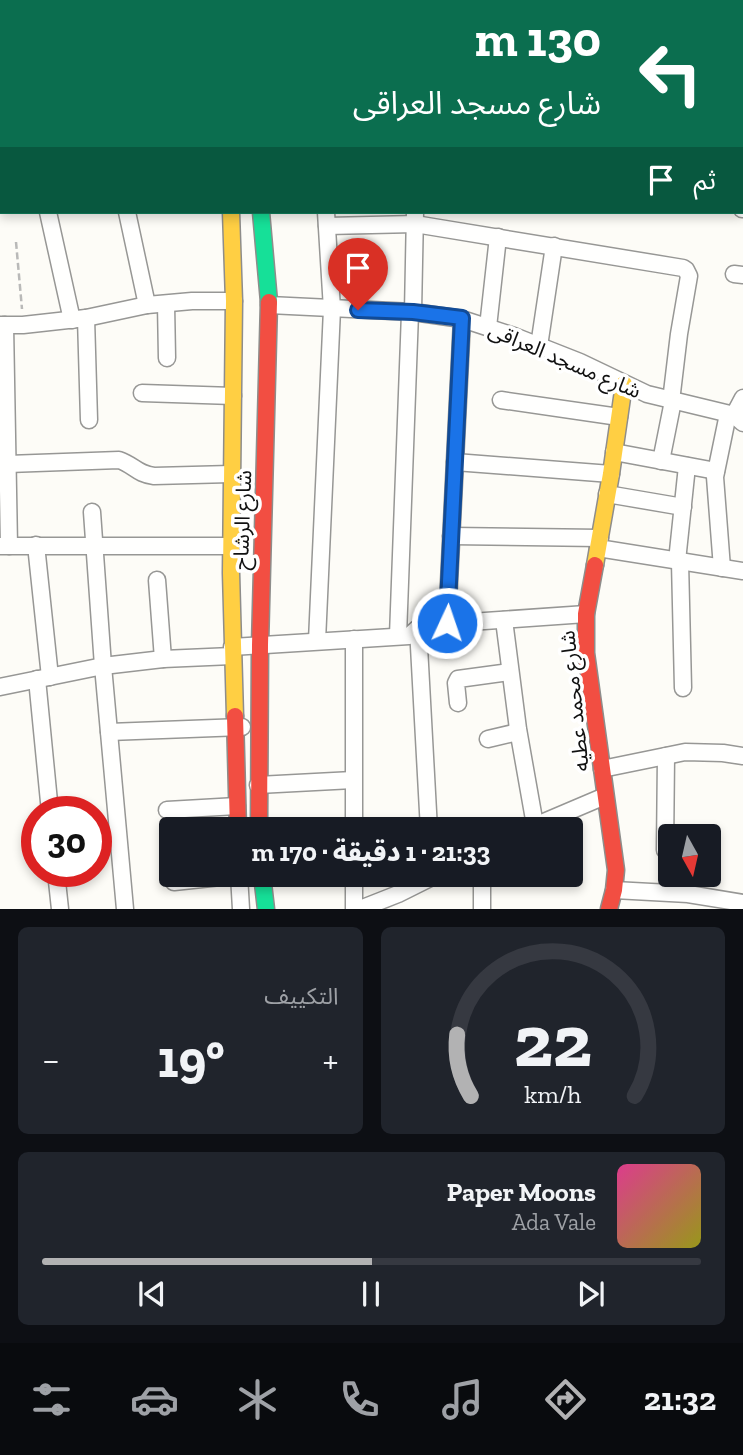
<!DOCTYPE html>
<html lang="ar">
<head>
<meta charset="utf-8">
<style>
  :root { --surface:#171b24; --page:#20242c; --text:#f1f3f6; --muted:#9ea1a6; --line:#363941; --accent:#b2b2b3 }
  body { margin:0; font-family:"Zilla Slab","Noto Sans Arabic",serif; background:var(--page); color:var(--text); direction:rtl; height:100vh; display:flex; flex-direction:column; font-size:26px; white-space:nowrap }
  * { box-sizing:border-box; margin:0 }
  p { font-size:23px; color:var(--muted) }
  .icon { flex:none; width:38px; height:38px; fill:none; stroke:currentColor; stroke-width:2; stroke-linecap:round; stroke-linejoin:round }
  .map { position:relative; height:909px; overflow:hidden; direction:ltr }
  .details { display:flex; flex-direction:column; gap:18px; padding:18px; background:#0d0f14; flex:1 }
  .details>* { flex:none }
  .hud { position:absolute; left:0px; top:0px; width:744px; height:214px; box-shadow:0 4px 10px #0003; direction:rtl; background:#0b6e4f; color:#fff; overflow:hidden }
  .needle { width:46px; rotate:172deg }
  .tools { position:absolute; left:658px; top:824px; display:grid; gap:14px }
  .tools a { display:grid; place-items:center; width:63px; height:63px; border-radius:7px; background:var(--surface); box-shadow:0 4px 10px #0003; font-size:35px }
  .speed { position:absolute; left:21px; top:796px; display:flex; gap:14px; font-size:35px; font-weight:700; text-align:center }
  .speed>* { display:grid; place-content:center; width:91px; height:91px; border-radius:50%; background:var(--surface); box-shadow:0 4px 10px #0003; line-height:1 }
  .speed .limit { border:10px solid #d22; background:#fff; color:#111 }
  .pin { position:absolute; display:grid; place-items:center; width:60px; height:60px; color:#fff; margin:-72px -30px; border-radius:50% 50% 50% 0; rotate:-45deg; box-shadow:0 0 7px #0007 }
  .pin .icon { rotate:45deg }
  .me { position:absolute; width:77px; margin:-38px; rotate:3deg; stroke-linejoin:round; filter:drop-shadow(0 0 5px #0008) }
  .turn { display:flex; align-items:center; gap:24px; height:147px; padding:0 28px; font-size:32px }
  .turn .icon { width:91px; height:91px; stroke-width:2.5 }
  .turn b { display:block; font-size:49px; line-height:60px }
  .then { display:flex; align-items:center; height:66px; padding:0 28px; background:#0003; gap:14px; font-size:26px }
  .big { font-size:52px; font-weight:800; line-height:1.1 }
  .details .tile { flex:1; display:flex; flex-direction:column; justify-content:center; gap:10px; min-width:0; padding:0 24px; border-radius:10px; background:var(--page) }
  .details .dial { align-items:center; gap:0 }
  .dial svg { height:182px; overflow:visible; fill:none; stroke:var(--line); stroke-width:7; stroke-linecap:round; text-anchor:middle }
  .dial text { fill:var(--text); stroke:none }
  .song { display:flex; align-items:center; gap:21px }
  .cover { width:84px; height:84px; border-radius:10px; background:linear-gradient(135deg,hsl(330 70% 55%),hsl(60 70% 35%)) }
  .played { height:7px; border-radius:4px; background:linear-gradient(90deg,var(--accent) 50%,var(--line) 50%) }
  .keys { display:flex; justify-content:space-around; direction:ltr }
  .heat { display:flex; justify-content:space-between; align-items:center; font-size:38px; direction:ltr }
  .details .tiles { flex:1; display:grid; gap:18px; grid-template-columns:1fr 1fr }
  .tile:last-child { grid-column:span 2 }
  .trip { position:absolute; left:159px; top:817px; width:424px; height:70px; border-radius:7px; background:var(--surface); box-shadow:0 4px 10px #0003; font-weight:800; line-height:70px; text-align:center; direction:rtl }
  .tab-bar { display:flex; height:112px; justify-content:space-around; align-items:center; background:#090b0e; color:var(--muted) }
  .tab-bar .icon { width:49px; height:49px }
  .tab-bar .active { color:var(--accent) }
  .tab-bar b { font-size:32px; color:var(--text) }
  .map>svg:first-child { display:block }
</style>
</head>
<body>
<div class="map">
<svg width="743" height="909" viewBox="0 0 743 909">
  <rect width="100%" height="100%" fill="#fdfcf7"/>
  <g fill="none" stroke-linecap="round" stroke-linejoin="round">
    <defs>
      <g id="street">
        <path d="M1,0L2,3"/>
        <path d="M80,0L81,2"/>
        <path d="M210,0L211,2"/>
        <path d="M376,0V2"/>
        <path d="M617,0L629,2"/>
        <path d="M694,0V2"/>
        <path d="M529,2L530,0"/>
        <path d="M0,57H2"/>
        <path d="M742,86H743"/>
        <path d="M0,141H2"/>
        <path d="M742,147H743"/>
        <path d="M742,209H743"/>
        <path d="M48,212L72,320"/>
        <path d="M127,212L147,305"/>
        <path d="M327,226L415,224L683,268L686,270L689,276L679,334L671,401"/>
        <path d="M734,274L743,275"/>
        <path d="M166,304L167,358"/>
        <path d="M269,305L413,312L462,319L514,336L580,362L647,394L734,415L743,423"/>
        <path d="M413,312L415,212"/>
        <path d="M86,318L89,420"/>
        <path d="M0,325H23L86,318L147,305L192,301H234"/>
        <path d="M5,325L9,546"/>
        <path d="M488,327L498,237"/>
        <path d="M539,346L554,246"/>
        <path d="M142,393L233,396"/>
        <path d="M501,400L619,417"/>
        <path d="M734,415L743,398"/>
        <path d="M614,452L716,471"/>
        <path d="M661,461L673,401"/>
        <path d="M455,462L611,474"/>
        <path d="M8,464L119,460C134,465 137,474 154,476L231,474"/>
        <path d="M607,494L683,507"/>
        <path d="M92,512L103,666L125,909"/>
        <path d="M451,536L600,538"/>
        <path d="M36,545L50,677"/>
        <path d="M0,546H231"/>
        <path d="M598,548L743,571"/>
        <path d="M677,561L687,466"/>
        <path d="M680,562L683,688"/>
        <path d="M722,568L715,477L728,414"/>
        <path d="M157,580L163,659"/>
        <path d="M504,620L518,729L535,825"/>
        <path d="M447,623L462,319"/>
        <path d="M418,628L429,830"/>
        <path d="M398,636L410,313"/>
        <path d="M317,641L332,309L326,212"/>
        <path d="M232,647L409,636L417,629L427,625L586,614"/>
        <path d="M37,679L50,812"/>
        <path d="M0,687L103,666L163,659L232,656"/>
        <path d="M458,703L456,683L458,679L510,672"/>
        <path d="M109,732L242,727"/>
        <path d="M488,739L518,732"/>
        <path d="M602,769L685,752L723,753L743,756"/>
        <path d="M258,785L353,780"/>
        <path d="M167,810L237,806"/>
        <path d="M354,830V639"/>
        <path d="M525,830L605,796"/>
        <path d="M665,850L666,756"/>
        <path d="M56,872L60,909"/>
        <path d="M354,875V909"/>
        <path d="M482,875V909"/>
        <path d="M174,882L239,875L241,909"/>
        <path d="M614,890L688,894L743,903"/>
        <path d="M360,909L398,894L436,875"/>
      </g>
      <g id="fast">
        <path d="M261,212L269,302"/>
        <path d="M262,875L266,909"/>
      </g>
      <g id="slow">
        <path d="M231,212L234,301L231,573L235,716"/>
        <path d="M595,565L611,474L624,384"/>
      </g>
      <g id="jam">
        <path d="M242,0V2"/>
        <path d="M595,565L586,614V653L616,870L614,890L609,909"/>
        <path d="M235,716L238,830"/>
        <path d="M259,830L260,645L269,302"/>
      </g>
    </defs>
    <use href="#street" stroke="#979795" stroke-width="19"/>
    <use href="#fast" stroke="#8e8d8b" stroke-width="19"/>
    <use href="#slow" stroke="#8e8d8b" stroke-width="19"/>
    <use href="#jam" stroke="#8e8d8b" stroke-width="19"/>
    <path stroke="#b9b9b8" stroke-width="2.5" stroke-dasharray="7 3.5" stroke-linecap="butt" d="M16,242L22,309"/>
    <use href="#street" stroke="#fffffe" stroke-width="16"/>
    <use href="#fast" stroke="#16e098" stroke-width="16"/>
    <use href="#slow" stroke="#ffcf43" stroke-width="16"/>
    <use href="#jam" stroke="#f24e42" stroke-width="16"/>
  </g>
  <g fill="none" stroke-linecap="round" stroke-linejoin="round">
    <defs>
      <path id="route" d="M358,310L413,312L462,318L447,623"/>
    </defs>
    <use href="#route" stroke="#114b97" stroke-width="18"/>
    <use href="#route" stroke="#1a73e8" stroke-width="12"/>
  </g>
  <g text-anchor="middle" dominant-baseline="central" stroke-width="7" stroke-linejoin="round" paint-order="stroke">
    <g font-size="21" fill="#111" stroke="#fff">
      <text transform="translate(565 360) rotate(23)">شارع مسجد العراقى</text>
      <text transform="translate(242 520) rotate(-88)">شارع الرشاح</text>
      <text transform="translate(574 701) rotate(-96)">شارع محمد عطيه</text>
    </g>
  </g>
</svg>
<div class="tools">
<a><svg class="needle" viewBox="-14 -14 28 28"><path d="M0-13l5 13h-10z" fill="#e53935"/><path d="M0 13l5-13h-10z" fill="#9ea1a6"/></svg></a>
</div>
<div class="speed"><div class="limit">30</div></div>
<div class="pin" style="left:358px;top:310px;background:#d93025"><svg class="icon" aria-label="arrive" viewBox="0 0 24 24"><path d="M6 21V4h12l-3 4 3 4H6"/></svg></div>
<svg class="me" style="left:447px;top:623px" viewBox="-20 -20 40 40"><circle r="17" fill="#1a73e8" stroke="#fff" stroke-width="3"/><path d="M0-11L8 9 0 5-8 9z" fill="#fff"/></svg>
<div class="trip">21:33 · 1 دقيقة · 170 m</div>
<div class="hud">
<div class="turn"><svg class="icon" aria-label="left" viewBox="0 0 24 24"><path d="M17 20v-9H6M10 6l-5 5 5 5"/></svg><div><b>130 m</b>شارع مسجد العراقى</div></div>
<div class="then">ثم<svg class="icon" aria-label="arrive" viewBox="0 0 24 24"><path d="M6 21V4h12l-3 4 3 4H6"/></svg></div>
</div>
</div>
<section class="details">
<div class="tiles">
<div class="tile dial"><svg viewBox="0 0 100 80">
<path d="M14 69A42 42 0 1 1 86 69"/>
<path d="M14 69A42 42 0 0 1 8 42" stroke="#b2b2b3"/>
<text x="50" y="56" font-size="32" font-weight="700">22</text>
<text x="50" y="72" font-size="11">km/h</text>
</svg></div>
<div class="tile"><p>التكييف</p>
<div class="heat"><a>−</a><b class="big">19°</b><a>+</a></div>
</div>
<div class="tile">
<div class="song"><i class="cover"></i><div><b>Paper Moons</b><p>Ada Vale</p></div></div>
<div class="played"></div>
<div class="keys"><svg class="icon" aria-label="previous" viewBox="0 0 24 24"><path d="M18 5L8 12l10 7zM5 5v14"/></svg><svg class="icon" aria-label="pause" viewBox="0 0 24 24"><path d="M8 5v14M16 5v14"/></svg><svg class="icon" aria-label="next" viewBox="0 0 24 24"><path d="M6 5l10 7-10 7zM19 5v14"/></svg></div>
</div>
</div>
</section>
<nav class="tab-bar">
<b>21:32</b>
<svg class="icon active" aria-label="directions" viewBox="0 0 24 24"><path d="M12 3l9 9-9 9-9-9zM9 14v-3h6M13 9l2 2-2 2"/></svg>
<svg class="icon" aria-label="music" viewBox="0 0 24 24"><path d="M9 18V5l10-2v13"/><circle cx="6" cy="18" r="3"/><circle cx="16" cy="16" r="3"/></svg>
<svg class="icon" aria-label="phone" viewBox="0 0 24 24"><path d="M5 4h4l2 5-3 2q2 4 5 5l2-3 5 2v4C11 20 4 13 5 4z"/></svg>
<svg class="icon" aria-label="climate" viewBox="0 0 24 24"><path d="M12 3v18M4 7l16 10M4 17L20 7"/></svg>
<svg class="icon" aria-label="car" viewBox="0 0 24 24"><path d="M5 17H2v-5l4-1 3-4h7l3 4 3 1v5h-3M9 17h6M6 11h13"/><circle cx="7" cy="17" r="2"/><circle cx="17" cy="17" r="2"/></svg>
<svg class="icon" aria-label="filters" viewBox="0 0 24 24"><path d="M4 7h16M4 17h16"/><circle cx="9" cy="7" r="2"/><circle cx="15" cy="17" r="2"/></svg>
</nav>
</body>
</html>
